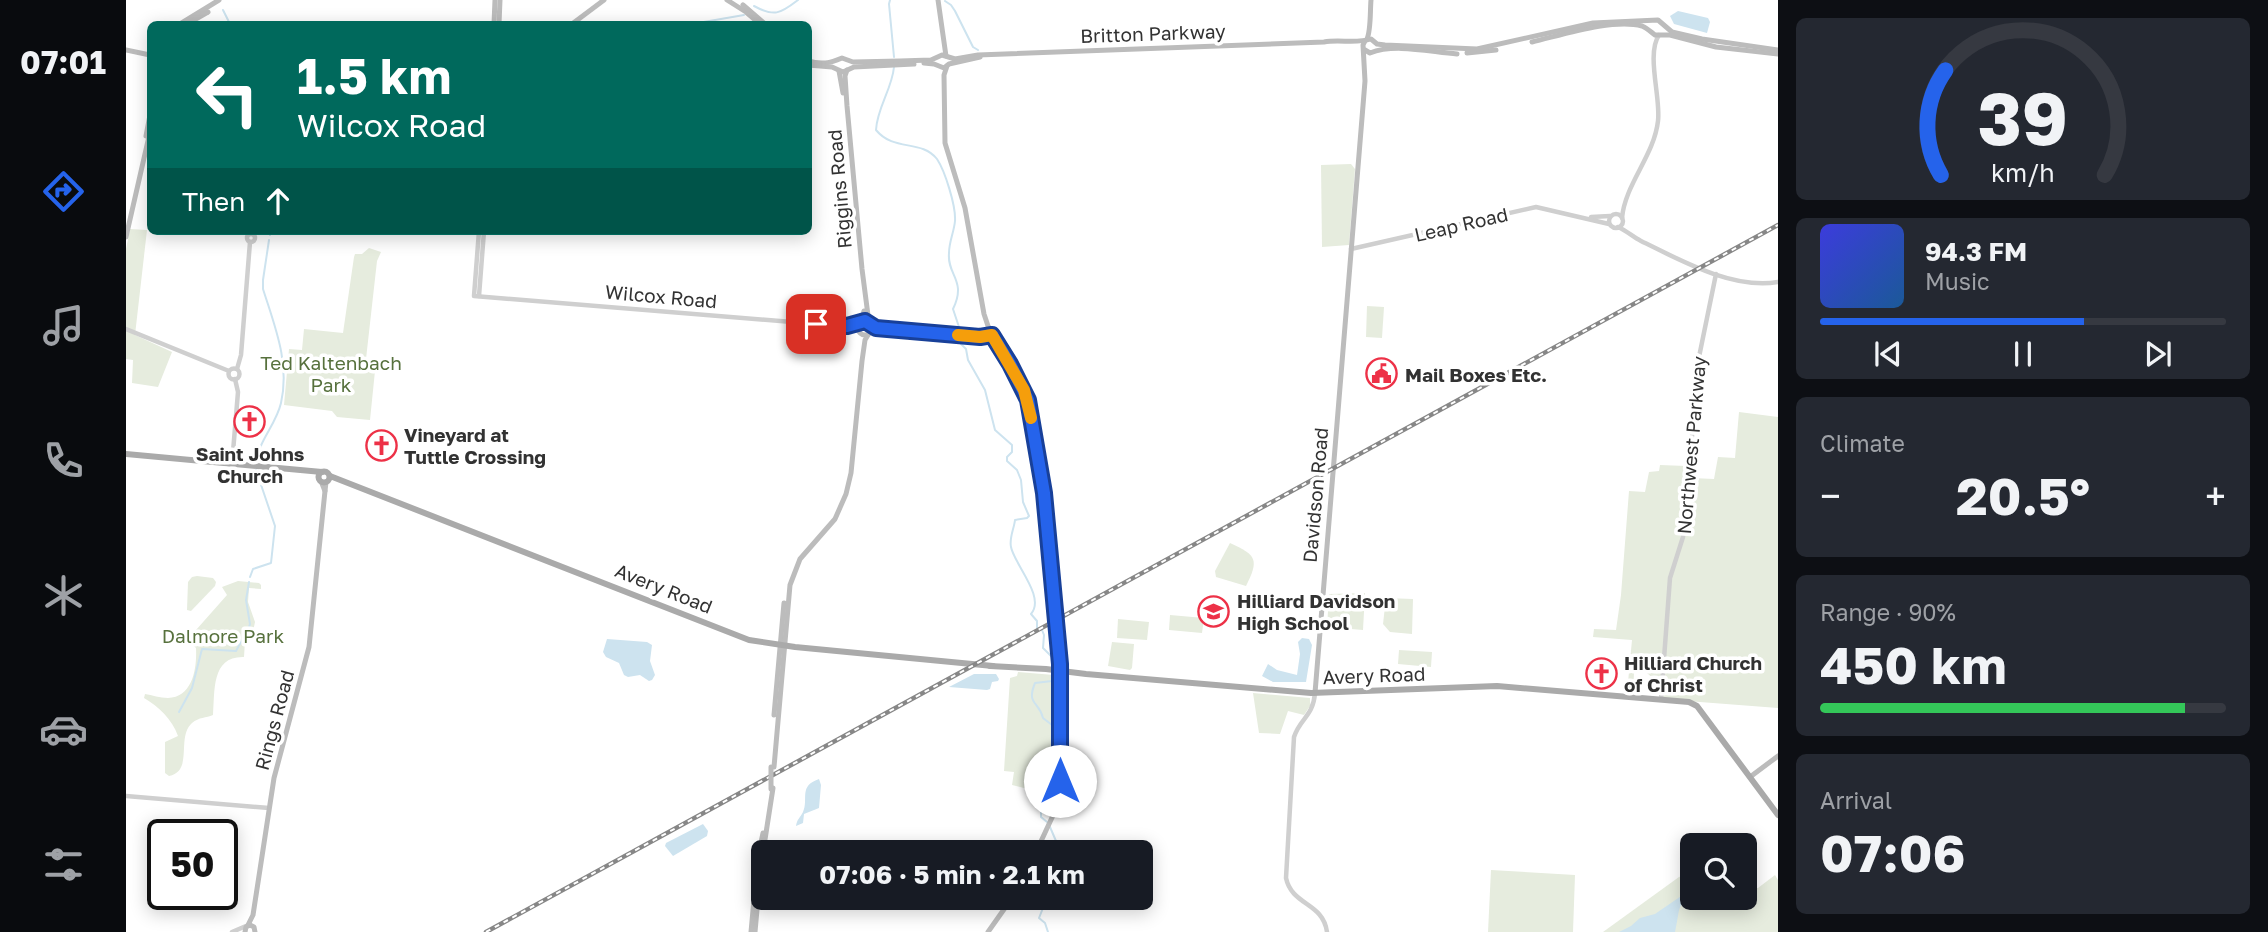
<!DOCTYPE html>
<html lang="en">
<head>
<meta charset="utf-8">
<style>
  :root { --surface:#171b24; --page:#242831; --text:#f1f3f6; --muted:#9ea1a6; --line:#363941; --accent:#2563eb }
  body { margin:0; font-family:"Golos Text",sans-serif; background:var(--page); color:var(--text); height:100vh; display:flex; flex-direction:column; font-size:26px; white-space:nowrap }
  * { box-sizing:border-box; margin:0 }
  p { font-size:23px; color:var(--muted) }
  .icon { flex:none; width:38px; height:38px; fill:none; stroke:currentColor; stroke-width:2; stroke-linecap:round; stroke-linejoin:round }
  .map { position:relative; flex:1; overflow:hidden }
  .details { display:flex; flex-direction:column; gap:18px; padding:18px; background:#0d0f14; width:490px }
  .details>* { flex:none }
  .guide { position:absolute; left:21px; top:21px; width:665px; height:214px; border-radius:10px; box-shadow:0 4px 18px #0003; background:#00695c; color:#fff; overflow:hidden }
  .buttons { position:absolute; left:1554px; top:833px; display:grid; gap:14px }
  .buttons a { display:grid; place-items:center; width:77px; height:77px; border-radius:10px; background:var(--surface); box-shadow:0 4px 18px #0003; font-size:35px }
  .speed { position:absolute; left:21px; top:819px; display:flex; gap:14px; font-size:35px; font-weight:700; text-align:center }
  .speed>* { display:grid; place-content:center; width:91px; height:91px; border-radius:50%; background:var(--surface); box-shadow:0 4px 18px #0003; line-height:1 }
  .speed .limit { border:4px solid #111; border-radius:10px; background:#fff; color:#111 }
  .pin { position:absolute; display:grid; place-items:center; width:60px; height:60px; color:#fff; margin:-30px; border-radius:14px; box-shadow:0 4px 10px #0006 }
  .me { position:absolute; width:77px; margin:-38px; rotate:0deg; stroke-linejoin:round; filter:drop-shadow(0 0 5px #0008) }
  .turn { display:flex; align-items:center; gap:24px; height:147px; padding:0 35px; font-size:32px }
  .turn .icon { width:91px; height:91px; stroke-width:2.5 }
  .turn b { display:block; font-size:49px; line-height:60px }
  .then { display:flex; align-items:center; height:66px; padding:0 35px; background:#0003; gap:14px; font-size:26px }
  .big { font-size:52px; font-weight:700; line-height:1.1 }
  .details .tile { flex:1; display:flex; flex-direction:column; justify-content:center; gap:10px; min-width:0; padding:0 24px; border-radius:10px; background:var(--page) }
  .details .dial { align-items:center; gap:0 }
  .dial svg { height:182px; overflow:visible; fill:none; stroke:var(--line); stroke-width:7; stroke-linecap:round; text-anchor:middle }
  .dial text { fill:var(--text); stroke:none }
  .song { display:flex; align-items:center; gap:21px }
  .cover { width:84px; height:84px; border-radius:10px; background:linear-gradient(135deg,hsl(240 70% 55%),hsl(210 70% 35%)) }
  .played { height:7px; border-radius:4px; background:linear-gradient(90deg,var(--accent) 65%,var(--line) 65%) }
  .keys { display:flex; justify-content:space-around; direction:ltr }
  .heat { display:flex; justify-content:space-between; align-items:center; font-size:38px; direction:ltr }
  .charge { height:10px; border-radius:5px; background:linear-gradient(90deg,#34c759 90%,var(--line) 0) }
  .trip { position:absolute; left:625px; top:840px; width:402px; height:70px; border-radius:10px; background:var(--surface); box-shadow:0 4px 18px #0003; font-weight:700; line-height:70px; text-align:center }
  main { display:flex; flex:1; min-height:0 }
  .menu { display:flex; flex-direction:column; width:126px; justify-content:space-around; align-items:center; background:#090b0e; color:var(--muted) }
  .menu .icon { width:49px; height:49px }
  .menu .selected { color:var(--accent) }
  .menu b { font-size:32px; color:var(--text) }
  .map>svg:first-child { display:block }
</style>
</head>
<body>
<main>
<nav class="menu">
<b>07:01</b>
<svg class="icon selected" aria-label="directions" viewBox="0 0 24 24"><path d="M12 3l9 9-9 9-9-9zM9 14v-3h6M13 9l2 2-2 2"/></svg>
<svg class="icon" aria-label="music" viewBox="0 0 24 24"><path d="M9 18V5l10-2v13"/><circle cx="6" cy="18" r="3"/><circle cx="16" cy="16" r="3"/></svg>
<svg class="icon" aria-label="phone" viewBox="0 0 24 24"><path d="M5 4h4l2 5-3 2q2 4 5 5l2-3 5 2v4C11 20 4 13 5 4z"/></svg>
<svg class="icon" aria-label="climate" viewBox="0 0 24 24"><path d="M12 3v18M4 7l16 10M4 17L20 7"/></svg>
<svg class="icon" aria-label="car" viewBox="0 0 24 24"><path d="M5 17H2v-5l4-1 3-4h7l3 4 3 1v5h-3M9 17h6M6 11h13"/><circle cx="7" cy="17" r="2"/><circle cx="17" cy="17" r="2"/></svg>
<svg class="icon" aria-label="filters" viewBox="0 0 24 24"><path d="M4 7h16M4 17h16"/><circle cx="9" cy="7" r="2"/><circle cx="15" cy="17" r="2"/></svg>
</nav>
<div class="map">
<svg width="1652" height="932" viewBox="0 0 1652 932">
  <rect width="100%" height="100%" fill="#fff"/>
  <g fill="#e6ecde">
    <path d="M1225,164L1229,169L1223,245L1196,247L1195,165Z"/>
    <path d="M4,229L21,230L9,335L46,352L32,387L6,383L7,360L0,359V249Z"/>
    <path d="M243,248L255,252L251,261L240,359L250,361L244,420L211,417L206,411L158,405L163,349L176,350L178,329L217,333L228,257L229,254H236Z"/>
    <path d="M1241,306L1258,307L1256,338L1240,337Z"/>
    <path d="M1613,412L1652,417V708L1535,699C1536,685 1526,677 1516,669L1515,673H1508L1507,693H1501L1506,640L1467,637L1468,629L1490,630L1495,595L1503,491L1519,492L1523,472L1533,471L1534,465L1560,466L1566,478L1588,479L1592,457L1609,458Z"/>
    <path d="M1104,543C1131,555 1133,560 1120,586L1090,577L1089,571Z"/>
    <path d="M71,576L87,578L90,582L89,586L65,611L61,610L62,582L66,577Z"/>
    <path d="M112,581L133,583L135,585V589L123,588L122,602L129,622L125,641H119L118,657C85,656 89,691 87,715C80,718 73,717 66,723C50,737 68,771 43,776L39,773V742L52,736C46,719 33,707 18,698L19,694C26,695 34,698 42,698C67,697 71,668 70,648L58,636L54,635L70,630L101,595L96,587Z"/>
    <path d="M1239,593L1237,630L1201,627L1203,594Z"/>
    <path d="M1260,598L1287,599L1286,634L1264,632L1257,624Z"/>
    <path d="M1044,615L1078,618L1076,633L1043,630Z"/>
    <path d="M992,619L1023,622L1021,640L991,638Z"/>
    <path d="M986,642L1008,644L1006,668L1004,670L982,666Z"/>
    <path d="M1273,650L1306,652L1305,667L1272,664Z"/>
    <path d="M892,672L928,675L932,681L930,801L929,794L926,795L886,785L888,772L878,771L884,678L891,676Z"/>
    <path d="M1127,693L1184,698V706L1178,715L1162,711L1154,734L1133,733Z"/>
    <path d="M1365,870L1449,875L1447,932H1362Z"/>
    <path d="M1559,875L1557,882L1566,883V898H1619V887L1632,888L1649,875L1652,880V932H1477L1553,877Z"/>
  </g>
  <g fill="#cde3ef">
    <path d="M1552,11L1582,18L1584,22L1581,33L1548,24L1544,16Z"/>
    <path d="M1176,638L1183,639L1186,645L1180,682H1147L1136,676L1142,664L1151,670L1171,675L1174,654L1172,642Z"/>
    <path d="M481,639L521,642L526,645L524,661L529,675L526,680L523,681L514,675L502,677L498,675L493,663L480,657L477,652Z"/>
    <path d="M848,674H870L873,679L872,681L866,682L864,689L861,690L823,687Z"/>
    <path d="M693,779L695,785L693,808L678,814L677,823L670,826C671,819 674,818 677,812C683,799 672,786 693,779Z"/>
    <path d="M577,824L582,831L581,836L547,856L539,846L540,843Z"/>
    <path d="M1564,890H1566V898H1589L1588,902L1583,906C1548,900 1556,901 1549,932H1493L1505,926L1514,918L1529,914Z"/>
  </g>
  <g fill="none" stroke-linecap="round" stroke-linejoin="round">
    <g stroke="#cde3ef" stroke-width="2">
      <path d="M764,0L763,4L768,57"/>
      <path d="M819,1L825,5L829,11L847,47L852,50"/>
      <path d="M628,6C648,17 654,14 672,0"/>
      <path d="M97,10L104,24"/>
      <path d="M560,24H562"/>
      <path d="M566,24L618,15"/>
      <path d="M768,67C766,89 751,108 750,130C768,152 795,139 811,159C819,171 830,206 829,221C828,232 823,242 823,253C821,276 841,280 827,309L835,333"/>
      <path d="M132,231L144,233V235"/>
      <path d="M834,339L833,342L840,349L842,360L859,390L869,430L886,445V452L881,457V461L891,470L895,480L897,502L903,516L901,518L889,520C888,529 883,538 885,547C888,564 920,597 905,614L911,621V628"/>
      <path d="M130,464C132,441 150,425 155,403C164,363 149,327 137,289V280L143,240"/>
      <path d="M124,577L127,569L145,563L149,526L130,470"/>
      <path d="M916,630L918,635L917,648L928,659V665"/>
      <path d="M53,712L66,688L76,649L110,651L116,640L120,637L124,624L120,600L123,582"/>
      <path d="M921,822L915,817V809L926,807L928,803L926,795L921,791C921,772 928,776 930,765C933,754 927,736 926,725L917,718C913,701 900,705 909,683L926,681L928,675"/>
      <path d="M924,827L930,841L929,852"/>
      <path d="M921,898L913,918L919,923L922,932"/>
    </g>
    <g stroke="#cfcfcf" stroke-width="4.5">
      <circle cx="1490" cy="221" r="7"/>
      <path d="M1465,217L1484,216"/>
      <path d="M1496,218C1499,184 1528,156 1532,121C1535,98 1520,54 1533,35"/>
      <path d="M1492,227C1501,231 1507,237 1515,241C1554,260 1607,290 1652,282"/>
      <path d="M353,231L348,296L690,324L721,326L734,323"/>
      <circle cx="125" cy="238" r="4"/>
      <path d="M1225,249L1410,207L1483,224"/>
      <path d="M353,296L358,231"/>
      <path d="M722,326L732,331"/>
      <path d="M0,329L103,371"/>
      <circle cx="108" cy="374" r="5.5"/>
      <path d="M111,369L115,355L124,242"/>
      <path d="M106,464L112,392L109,379"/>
      <path d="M1189,693C1187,717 1174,718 1168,737L1160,878C1166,906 1197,902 1201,932"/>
      <path d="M1535,699L1544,578L1557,537L1573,357L1590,274"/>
      <path d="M0,796L143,808"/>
      <path d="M106,932L120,926"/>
    </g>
    <g stroke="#bcbcbc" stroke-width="5">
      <path d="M601,0L620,12L634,24"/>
      <path d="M812,0L820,56"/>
      <path d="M617,5L639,24"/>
      <path d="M54,24L93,0"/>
      <path d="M61,24L82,12"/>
      <path d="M368,24L369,0"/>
      <path d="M373,24L374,0"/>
      <path d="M446,24L478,0"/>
      <path d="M1241,39C1245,30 1244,11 1245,0"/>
      <path d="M1406,42C1436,35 1487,18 1516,26C1521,28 1525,32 1529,35H1544L1590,47L1652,54"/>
      <path d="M0,50L24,55"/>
      <path d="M1239,50L1244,53C1269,43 1304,52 1331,54"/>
      <path d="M1341,53L1370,50"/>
      <path d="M682,61C696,65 704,63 716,58L727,62L774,61L805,60L816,55L829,59L852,55L1198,42C1213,39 1230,44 1245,39L1251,44L1259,45L1351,49L1467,23L1532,20L1546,32L1576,39L1652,50"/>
      <path d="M798,63L808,64L818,68L823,64L854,57"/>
      <path d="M682,65L706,67L717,72L728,67L788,64"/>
      <path d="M821,66L818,75L819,143L839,208L858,314L862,326L884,364L902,400L915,477L934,664V790L930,809L910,852"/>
      <path d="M721,70L719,76L721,106L736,269L743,323"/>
      <path d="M713,71L717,93"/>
      <path d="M20,136L24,115"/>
      <path d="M0,237L24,132"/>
      <circle cx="739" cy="328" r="7"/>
      <path d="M735,322L738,311"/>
      <path d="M745,325C762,334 831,335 854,337L866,335"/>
      <path d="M195,481L199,491L200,482"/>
      <path d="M1189,693L1236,118L1239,81L1237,45L1239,41"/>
      <path d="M648,715L658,603"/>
      <path d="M648,767L664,585L674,559L709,519L720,494L725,473L736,361L739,340L742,335"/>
      <path d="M1624,777L1652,756"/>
      <path d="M122,925L127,915L148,778L183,647L199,491"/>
      <path d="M119,932L120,927L124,925L128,927L129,932"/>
      <path d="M625,932L632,856L637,833"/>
      <path d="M629,932L635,865L647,788"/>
      <path d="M862,932L886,898"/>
    </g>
    <g stroke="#aaa" stroke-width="6">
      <path d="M0,454L196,472"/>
      <circle cx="198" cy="477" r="5.5"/>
      <path d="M204,476L623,640L669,647L867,666"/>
      <path d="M864,666L920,669L960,674L1185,693L1371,686L1563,702L1571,706L1652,815"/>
    </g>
    <defs>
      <path id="rail" d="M360,932L1652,225"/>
    </defs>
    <use href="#rail" stroke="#878787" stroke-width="4.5"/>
    <use href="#rail" stroke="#fff" stroke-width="2" stroke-dasharray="5" stroke-linecap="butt"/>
    <path stroke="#bcbcbc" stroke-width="5" d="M645,789V767"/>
  </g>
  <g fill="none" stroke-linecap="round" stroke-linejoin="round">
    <defs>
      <path id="route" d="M690,324L721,326L739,321L750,328L854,337L866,335L884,364L902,400L918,493L934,664V781"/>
    </defs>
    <use href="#route" stroke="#184099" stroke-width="18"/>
    <use href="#route" stroke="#2563eb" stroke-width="12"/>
    <path stroke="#f59e0b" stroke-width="12" d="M832,335L854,337L866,335L898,390L905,418"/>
  </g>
  <defs>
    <symbol id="civic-ring" viewBox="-11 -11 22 22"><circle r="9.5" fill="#fff" stroke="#ed3147" stroke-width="1.5"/><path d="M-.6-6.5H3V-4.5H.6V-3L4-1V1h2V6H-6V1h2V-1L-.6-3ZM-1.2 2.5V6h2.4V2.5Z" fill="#ed3147"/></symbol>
    <symbol id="church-ring" viewBox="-11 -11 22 22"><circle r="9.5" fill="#fff" stroke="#ed3147" stroke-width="1.5"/><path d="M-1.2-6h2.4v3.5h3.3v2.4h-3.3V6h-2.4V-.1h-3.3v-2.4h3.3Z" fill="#ed3147"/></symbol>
    <symbol id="school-ring" viewBox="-11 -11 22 22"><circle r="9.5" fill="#fff" stroke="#ed3147" stroke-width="1.5"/><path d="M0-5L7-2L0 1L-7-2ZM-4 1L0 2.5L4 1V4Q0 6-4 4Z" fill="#ed3147"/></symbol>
  </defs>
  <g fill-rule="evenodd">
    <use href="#civic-ring" x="1238" y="356" width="35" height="35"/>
    <use href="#church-ring" x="106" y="404" width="35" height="35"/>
    <use href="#church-ring" x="238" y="428" width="35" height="35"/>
    <use href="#school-ring" x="1070" y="594" width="35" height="35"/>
    <use href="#church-ring" x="1458" y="656" width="35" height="35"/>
  </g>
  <g text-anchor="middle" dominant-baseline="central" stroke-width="7" stroke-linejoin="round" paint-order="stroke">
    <g font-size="19" fill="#323232" stroke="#fff">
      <text transform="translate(1027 33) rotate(-2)">Britton Parkway</text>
      <text transform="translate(713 189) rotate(-95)">Riggins Road</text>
      <text transform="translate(1335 224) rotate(-13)">Leap Road</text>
      <text transform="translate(535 296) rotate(5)">Wilcox Road</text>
      <text transform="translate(1565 445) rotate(-85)">Northwest Parkway</text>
      <text transform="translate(1189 495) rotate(-85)">Davidson Road</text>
      <text transform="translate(538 588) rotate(22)">Avery Road</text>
      <text transform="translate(1248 675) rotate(-2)">Avery Road</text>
      <text transform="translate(148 720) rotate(-75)">Rings Road</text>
    </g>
    <g font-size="19" fill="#57713d" stroke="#fff">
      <text x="205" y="362">Ted Kaltenbach<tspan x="205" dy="22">Park</tspan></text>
      <text x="97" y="635">Dalmore Park</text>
    </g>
    <g font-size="19" font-weight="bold" fill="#323232" stroke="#fff" text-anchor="start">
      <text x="1279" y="374">Mail Boxes Etc.</text>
      <text x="278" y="434">Vineyard at<tspan x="278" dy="22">Tuttle Crossing</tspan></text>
      <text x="124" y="453" text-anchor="middle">Saint Johns<tspan x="124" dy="22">Church</tspan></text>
      <text x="1111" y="600">Hilliard Davidson<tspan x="1111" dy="22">High School</tspan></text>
      <text x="1498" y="662">Hilliard Church<tspan x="1498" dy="22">of Christ</tspan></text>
    </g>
  </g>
</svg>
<div class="buttons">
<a><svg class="icon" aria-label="search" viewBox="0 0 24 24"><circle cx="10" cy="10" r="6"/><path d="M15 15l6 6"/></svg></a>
</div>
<div class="speed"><div class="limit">50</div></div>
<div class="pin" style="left:690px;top:324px;background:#d93025"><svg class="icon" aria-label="arrive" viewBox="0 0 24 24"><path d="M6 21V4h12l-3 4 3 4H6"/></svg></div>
<svg class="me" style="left:934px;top:781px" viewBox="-20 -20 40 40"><circle r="19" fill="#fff"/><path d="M0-13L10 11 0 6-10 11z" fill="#2563eb"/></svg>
<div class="trip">07:06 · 5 min · 2.1 km</div>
<div class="guide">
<div class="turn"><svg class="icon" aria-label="left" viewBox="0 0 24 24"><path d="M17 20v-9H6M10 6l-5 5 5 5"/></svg><div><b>1.5 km</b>Wilcox Road</div></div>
<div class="then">Then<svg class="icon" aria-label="ahead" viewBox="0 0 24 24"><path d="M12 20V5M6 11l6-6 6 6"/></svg></div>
</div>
</div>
<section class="details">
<div class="tile dial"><svg viewBox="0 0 100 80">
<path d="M14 69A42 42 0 1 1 86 69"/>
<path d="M14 69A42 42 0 0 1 16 23" stroke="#2563eb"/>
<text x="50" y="56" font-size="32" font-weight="700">39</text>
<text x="50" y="72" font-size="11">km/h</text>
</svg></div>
<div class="tile">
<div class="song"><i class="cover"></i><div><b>94.3 FM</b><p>Music</p></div></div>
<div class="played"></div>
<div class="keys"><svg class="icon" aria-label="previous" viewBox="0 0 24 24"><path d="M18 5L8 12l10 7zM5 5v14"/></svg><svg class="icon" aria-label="pause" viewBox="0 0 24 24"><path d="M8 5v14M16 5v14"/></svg><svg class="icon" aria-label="next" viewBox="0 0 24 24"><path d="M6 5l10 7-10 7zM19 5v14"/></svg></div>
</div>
<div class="tile"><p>Climate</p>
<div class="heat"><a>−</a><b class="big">20.5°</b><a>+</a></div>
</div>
<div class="tile"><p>Range · 90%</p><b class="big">450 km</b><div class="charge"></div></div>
<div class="tile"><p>Arrival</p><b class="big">07:06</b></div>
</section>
</main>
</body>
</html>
